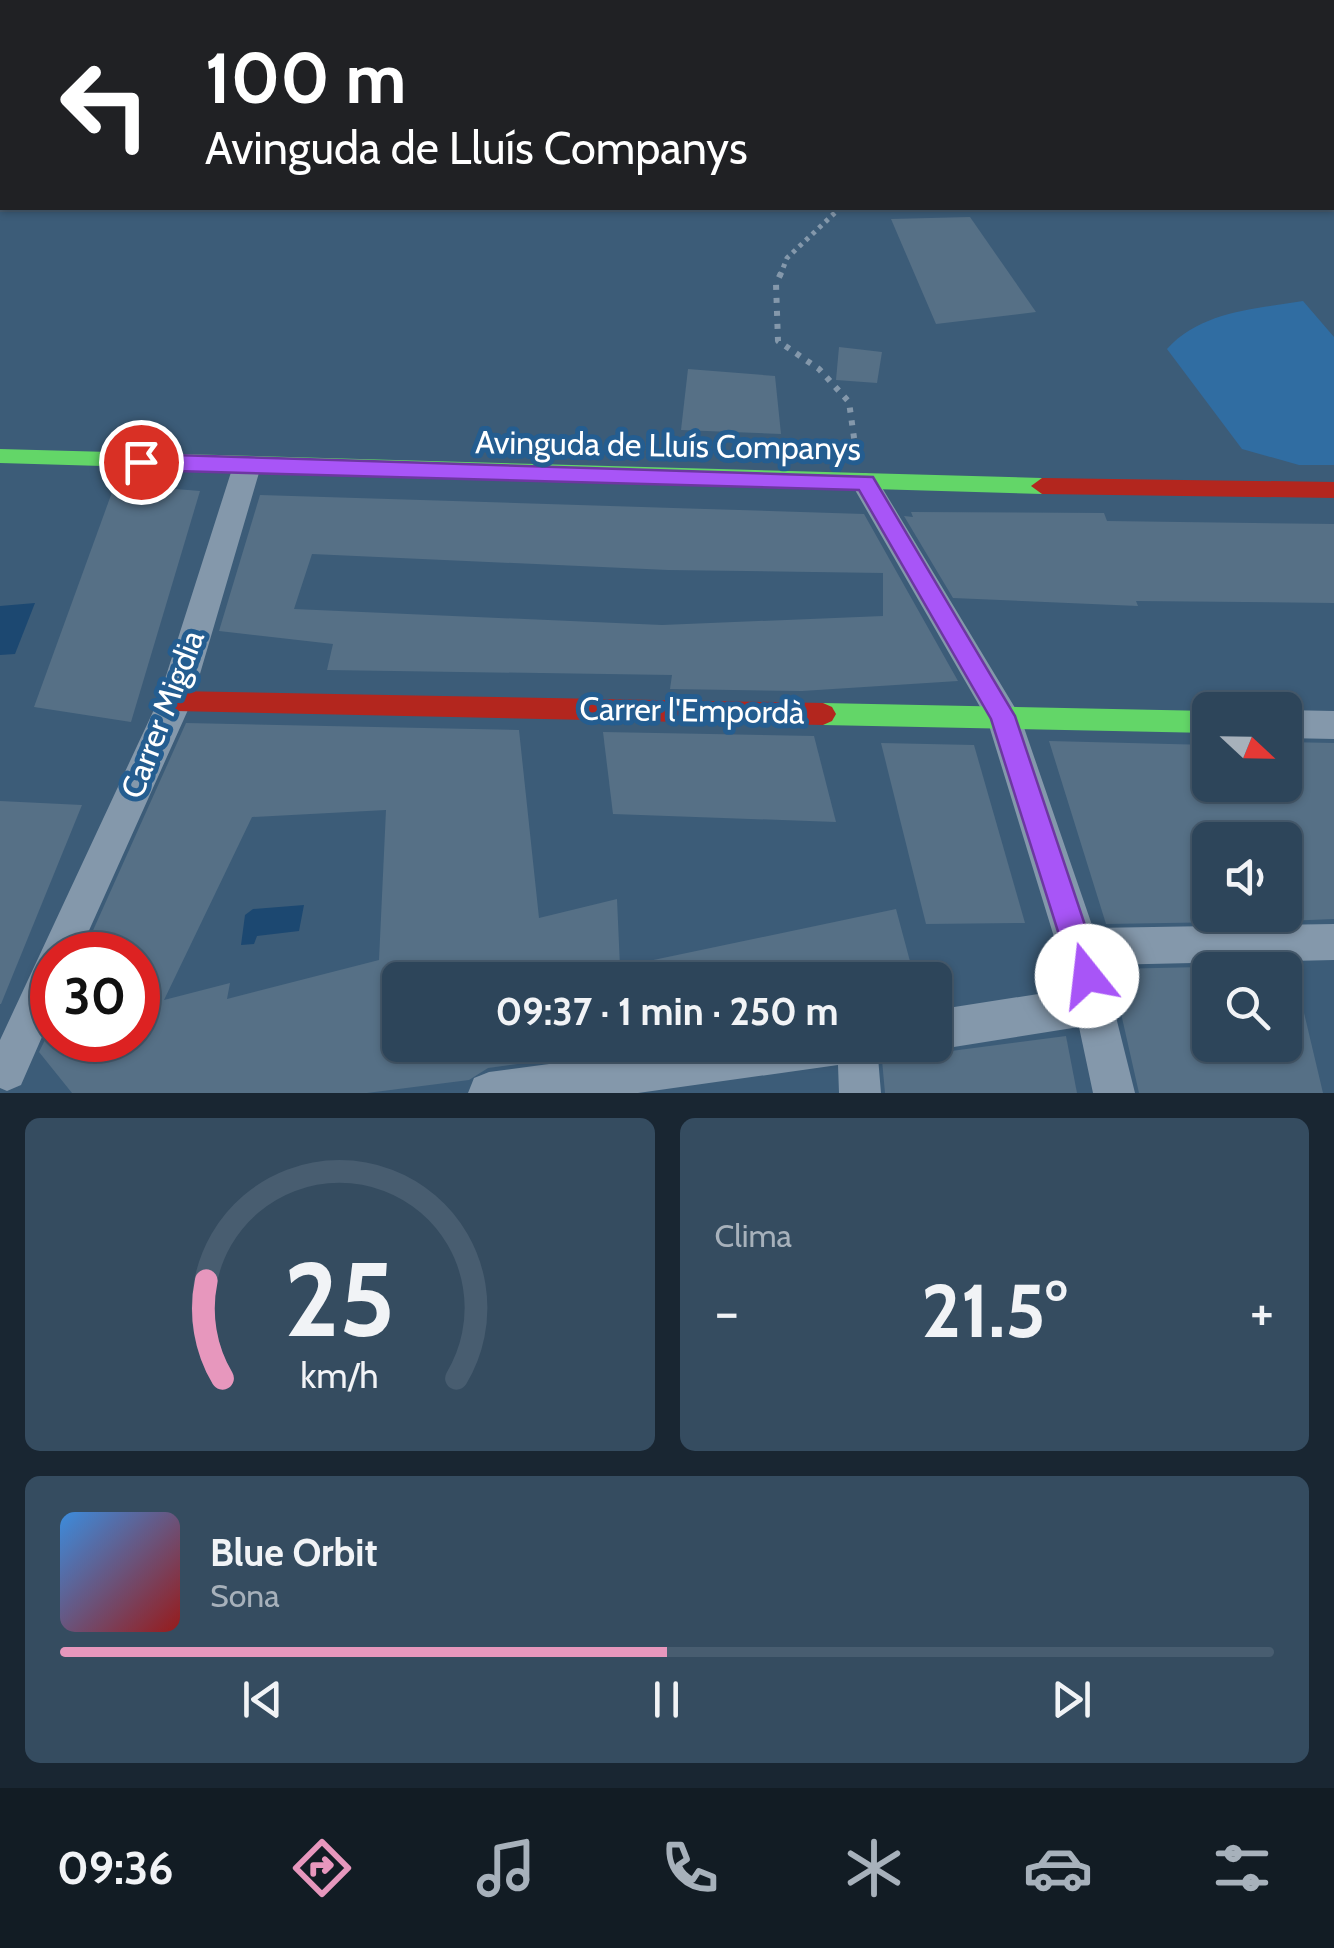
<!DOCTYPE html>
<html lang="es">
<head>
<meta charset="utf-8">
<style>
  :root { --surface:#2d455a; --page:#354c60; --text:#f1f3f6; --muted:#a7b1bb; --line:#485d70; --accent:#e797bd }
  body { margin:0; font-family:Cabin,sans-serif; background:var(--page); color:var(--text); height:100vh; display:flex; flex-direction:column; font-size:38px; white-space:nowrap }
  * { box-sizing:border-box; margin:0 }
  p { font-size:32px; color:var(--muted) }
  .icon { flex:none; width:55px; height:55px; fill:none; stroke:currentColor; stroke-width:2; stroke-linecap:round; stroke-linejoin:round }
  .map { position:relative; height:1093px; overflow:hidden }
  .side { display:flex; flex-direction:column; gap:25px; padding:25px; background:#192632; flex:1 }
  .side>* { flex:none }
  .banner { position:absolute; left:0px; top:0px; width:1335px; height:210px; box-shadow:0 2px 8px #0004,0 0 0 2px var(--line); background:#202124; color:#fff; overflow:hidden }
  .needle { width:65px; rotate:112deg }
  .fabs { position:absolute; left:1192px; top:692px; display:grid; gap:20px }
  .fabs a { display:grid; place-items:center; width:110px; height:110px; border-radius:15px; background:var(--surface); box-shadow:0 2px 8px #0004,0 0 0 2px var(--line); font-size:50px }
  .speed { position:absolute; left:30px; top:932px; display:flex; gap:20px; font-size:50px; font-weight:700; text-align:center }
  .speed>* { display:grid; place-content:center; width:130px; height:130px; border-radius:50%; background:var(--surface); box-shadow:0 2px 8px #0004,0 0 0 2px var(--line); line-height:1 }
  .speed .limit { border:15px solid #d22; background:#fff; color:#111 }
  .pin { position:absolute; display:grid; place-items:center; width:85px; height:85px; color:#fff; margin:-42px; border:5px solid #fff; border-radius:50%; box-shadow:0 2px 10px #0007 }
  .me { position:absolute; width:110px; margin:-55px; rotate:344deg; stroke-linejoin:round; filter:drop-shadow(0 0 8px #0008) }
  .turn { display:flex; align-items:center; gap:35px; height:210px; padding:0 40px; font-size:45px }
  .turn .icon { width:130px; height:130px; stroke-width:2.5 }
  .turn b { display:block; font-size:70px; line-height:85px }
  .big { font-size:75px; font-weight:700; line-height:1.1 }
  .side .tile { flex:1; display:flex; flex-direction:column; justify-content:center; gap:15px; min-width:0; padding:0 35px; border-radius:15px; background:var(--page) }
  .side .dial { align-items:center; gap:0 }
  .dial svg { height:260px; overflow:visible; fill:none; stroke:var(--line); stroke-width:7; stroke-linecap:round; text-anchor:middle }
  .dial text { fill:var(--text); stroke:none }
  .song { display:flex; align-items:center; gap:30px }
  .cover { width:120px; height:120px; border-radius:15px; background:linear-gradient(135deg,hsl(210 70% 55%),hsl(0 70% 35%)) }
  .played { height:10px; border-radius:5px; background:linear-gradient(90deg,var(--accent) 50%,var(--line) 50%) }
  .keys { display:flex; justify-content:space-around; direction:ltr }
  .heat { display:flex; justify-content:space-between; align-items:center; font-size:55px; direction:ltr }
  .side .tiles { flex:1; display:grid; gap:25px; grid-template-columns:1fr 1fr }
  .tile:last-child { grid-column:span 2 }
  .trip { position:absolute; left:382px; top:962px; width:570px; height:100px; border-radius:15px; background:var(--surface); box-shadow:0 2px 8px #0004,0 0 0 2px var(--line); font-weight:700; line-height:100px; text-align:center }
  .tab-bar { display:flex; height:160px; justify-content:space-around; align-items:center; background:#121c24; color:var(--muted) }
  .tab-bar .icon { width:70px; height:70px }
  .tab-bar .active { color:var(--accent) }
  .tab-bar b { font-size:45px; color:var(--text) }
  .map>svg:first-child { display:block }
</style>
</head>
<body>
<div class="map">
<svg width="1334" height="1093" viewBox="0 0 1334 1093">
  <rect width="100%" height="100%" fill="#3c5c78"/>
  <path fill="#306da2" d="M1303,301L1334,337V465H1299L1242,449L1167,349C1201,311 1255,309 1303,301Z"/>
  <g fill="#1c4871">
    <path d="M35,603L15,654L0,655V606Z"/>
    <path d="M304,905L299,931L257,936L254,944L241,945L245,915L253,909Z"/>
  </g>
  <g fill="#567086" fill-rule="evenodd">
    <path d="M970,217L1036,312L936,324L891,219Z"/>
    <path d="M839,347L882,352L877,383L836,380Z"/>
    <path d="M688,369L775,376L781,434L681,430Z"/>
    <path d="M115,484L200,491L131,722L34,707Z"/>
    <path d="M260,495L864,514L958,681L802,691L670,689L672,675L327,670L333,644L219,631ZM312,554L668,570L883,573V616L662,625L294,609Z"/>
    <path d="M911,512L1104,513L1107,521L1334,524V603L1136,601L1138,606L953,598L904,516L913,517Z"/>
    <path d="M186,723L519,730L539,918L617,899L620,967L896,909L915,980H400V1045H623L624,1050L488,1068L469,1080L367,1093H72L39,1052L45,1040H138V955H82ZM386,810L379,960L227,999L230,983L164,1000L252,817Z"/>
    <path d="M603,732L814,736L836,822L613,814Z"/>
    <path d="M1049,741L1210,745V785H1285V742L1334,743V919L1285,921V840H1210V915H1282L1283,921L1106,924Z"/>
    <path d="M881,743L974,745L1025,923L926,924Z"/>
    <path d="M0,801L82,805L1,1004H0Z"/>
    <path d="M1293,965L1294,970H1210V1045H1285V980L1296,979L1323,1093H1139L1111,969Z"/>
    <path d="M1066,1036L1077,1093H885L882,1060Z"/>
  </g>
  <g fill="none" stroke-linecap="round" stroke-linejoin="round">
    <path stroke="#8498ab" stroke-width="5" stroke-dasharray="4 5" stroke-linecap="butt" d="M780,276L787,258L840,208"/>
    <path stroke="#8498ab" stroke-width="6" stroke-dasharray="5 8" stroke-linecap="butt" d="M781,273L776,284L778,341L819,369L849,402L856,452"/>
    <g fill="#8498ab" fill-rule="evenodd">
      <path d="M247,456L261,466L192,701L78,955H52V1014L21,1085L7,1091L0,1088V1040L158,701L233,466Z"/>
      <path d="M865,473L875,476L1020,716L1093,928L1334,924V960L1103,965L1135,1093H1093L1079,1027L935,1050L923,1045H935V1010L1070,989L987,719L851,483Z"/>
      <path d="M1284,710H1285L1334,711V739L1285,738Z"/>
      <path d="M691,1045H877L881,1093H839L838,1065L638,1093H468L474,1078L489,1072Z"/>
    </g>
    <g fill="#63d668" fill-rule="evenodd">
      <path d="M0,449L1042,478L1053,486L1042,494L0,463Z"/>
      <path d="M823,703L1210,711V733L823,725L814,721L810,714L814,707Z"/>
    </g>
    <g fill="#b3261e" fill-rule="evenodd">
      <path d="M1042,478L1334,482V498L1042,494L1031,486Z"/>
      <path d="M175,691L823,703L832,707L836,714L832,721L823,725L175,711L166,708L163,701L166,694Z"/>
    </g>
  </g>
  <path fill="#a855f7" stroke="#6d37a1" stroke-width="2.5" d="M141,454L873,477L1015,716L1102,976L1097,986L1087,990L1077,986L1072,976L991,719L859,490L141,470L130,462Z"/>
  <g text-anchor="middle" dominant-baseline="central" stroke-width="10" stroke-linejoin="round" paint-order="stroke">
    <g font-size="32" fill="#fff" stroke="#245d90">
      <text transform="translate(668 445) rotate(1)">Avinguda de Lluís Companys</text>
      <text transform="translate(692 710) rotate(1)">Carrer l'Empordà</text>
      <text transform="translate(162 714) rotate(-69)">Carrer Migdia</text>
    </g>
  </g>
</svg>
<div class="fabs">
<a><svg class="needle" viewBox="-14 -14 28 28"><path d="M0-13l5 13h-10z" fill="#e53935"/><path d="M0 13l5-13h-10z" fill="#a7b1bb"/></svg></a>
<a><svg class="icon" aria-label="sound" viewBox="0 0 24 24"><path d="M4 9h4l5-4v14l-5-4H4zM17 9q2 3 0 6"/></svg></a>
<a><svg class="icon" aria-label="search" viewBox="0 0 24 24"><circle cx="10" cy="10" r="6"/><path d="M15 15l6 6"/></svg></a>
</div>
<div class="speed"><div class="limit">30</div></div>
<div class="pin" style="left:141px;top:462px;background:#d93025"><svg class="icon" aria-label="arrive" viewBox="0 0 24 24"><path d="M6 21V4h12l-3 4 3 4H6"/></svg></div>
<svg class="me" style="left:1087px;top:976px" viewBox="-20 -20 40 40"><circle r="19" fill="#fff"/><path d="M0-13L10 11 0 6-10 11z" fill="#a855f7"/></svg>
<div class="trip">09:37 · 1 min · 250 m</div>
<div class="banner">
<div class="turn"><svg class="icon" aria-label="left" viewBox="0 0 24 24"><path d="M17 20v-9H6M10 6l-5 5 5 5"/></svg><div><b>100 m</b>Avinguda de Lluís Companys</div></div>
</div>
</div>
<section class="side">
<div class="tiles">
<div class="tile dial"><svg viewBox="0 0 100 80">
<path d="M14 69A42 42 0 1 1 86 69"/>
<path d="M14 69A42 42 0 0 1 9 39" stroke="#e797bd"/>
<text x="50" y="56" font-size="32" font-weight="700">25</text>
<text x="50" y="72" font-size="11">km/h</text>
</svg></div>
<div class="tile"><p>Clima</p>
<div class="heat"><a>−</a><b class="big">21.5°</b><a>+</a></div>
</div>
<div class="tile">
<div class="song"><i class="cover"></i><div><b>Blue Orbit</b><p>Sona</p></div></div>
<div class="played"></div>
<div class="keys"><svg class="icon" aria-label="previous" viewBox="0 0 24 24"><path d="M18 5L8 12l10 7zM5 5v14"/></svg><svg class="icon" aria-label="pause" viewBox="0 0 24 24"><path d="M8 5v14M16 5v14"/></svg><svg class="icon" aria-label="next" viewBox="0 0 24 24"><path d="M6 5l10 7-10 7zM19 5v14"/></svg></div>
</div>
</div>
</section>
<nav class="tab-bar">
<b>09:36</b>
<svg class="icon active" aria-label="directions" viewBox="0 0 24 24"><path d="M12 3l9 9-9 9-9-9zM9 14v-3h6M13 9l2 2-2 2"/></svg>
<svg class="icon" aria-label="music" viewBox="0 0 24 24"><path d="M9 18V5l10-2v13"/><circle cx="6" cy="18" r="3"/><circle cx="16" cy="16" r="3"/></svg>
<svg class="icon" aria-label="phone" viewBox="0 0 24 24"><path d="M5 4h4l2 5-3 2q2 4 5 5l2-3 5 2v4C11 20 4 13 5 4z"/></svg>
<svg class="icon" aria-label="climate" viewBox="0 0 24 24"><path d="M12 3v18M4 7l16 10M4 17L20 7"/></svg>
<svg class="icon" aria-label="car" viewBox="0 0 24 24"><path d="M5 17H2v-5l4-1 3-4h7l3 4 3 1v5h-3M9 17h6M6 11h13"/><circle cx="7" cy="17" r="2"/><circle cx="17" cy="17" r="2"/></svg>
<svg class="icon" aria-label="filters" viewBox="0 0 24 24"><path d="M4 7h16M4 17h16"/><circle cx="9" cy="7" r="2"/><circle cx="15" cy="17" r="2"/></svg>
</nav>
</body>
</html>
